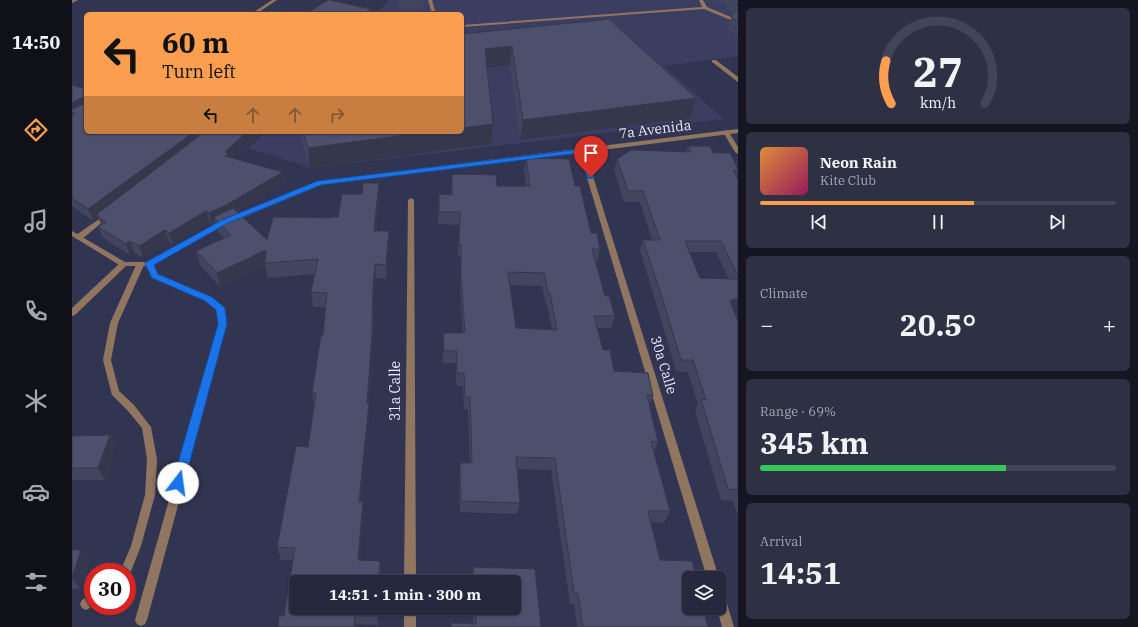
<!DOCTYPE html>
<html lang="en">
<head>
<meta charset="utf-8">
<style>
  :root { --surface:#26283d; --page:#2e3044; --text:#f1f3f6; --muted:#a4a6b0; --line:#424457; --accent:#fb9e50 }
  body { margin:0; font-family:"IBM Plex Serif",serif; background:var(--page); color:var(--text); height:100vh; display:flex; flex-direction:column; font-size:15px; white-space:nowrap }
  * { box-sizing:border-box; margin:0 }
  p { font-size:13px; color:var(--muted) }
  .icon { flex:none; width:22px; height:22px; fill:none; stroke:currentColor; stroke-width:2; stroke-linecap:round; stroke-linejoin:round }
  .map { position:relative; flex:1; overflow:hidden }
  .drawer { display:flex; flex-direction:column; gap:8px; padding:8px; background:#151622; width:400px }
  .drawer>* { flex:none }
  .banner { position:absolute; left:12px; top:12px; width:380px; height:122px; border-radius:6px; box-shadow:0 1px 3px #0004,0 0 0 1px var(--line); background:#fb9e50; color:#111; overflow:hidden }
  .buttons { position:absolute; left:610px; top:571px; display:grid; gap:8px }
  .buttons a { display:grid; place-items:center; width:44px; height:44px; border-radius:6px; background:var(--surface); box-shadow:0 1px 3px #0004,0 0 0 1px var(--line); font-size:20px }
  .speed { position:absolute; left:12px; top:563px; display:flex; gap:8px; font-size:20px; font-weight:700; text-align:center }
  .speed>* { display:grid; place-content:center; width:52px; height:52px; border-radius:50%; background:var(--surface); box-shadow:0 1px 3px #0004,0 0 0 1px var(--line); line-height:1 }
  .speed .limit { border:6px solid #d22; background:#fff; color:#111 }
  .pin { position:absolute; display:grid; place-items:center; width:34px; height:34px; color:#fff; margin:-41px -17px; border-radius:50% 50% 50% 0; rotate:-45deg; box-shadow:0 0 4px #0007 }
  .pin .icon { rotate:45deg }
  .me { position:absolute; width:44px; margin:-22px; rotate:15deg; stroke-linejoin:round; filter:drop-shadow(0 0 3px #0008) }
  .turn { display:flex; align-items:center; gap:14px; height:84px; padding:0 12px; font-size:18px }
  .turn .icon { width:52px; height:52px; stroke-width:2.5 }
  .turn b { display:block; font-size:28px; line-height:34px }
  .lanes { display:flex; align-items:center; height:38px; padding:0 12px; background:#0003; justify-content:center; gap:20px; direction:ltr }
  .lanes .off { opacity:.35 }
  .big { font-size:30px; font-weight:700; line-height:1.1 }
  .drawer .tile { flex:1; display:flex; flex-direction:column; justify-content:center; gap:6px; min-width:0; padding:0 14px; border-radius:6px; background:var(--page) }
  .drawer .dial { align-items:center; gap:0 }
  .dial svg { height:104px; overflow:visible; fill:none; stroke:var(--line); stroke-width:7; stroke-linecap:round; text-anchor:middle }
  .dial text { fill:var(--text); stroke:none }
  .song { display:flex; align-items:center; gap:12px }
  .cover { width:48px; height:48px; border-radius:6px; background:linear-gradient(135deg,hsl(30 70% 55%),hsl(330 70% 35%)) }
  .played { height:4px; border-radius:2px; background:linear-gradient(90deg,var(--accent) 60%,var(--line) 60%) }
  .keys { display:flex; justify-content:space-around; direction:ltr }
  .heat { display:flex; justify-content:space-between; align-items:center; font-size:22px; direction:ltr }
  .charge { height:6px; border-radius:3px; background:linear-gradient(90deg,#34c759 69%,var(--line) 0) }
  .trip { position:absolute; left:217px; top:575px; width:232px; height:40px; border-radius:6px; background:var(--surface); box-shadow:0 1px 3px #0004,0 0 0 1px var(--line); font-weight:700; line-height:40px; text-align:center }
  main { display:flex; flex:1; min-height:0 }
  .dock { display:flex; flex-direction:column; width:72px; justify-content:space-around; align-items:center; background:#0f1018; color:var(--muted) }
  .dock .icon { width:28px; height:28px }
  .dock .selected { color:var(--accent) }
  .dock b { font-size:18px; color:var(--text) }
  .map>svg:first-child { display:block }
</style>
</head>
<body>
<main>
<nav class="dock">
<b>14:50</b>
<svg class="icon selected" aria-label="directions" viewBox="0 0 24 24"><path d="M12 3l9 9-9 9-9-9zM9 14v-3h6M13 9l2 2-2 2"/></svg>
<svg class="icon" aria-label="music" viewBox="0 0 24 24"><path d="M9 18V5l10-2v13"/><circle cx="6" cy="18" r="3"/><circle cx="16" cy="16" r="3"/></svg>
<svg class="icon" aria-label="phone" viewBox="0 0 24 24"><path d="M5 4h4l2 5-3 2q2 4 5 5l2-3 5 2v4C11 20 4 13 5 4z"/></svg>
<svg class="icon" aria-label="climate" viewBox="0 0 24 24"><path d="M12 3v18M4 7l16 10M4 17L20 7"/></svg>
<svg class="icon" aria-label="car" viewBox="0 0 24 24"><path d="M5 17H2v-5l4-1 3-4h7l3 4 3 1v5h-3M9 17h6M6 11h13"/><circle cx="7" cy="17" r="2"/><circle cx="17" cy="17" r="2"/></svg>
<svg class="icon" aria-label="filters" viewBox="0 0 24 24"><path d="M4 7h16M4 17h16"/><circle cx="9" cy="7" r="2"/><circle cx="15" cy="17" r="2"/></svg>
</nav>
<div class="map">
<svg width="666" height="627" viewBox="0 0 666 627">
  <rect width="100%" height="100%" fill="#323551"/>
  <path fill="#3b3e60" d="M318,0H666V56L592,66L652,119L238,168L177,148L193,132H390V14H304Z"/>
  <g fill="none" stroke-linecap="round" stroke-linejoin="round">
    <g fill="#907561" fill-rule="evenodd">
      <path d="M356,0H360L364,14H360Z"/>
      <path d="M627,0H631L635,7L666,20V23L632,9L390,27V25L630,7Z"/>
    </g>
    <g fill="#907561" fill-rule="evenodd">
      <path d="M0,0H6L0,3Z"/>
      <path d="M200,0H205L184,14H179Z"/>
      <path d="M640,60H644L666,77V82L640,62Z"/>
      <path d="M654,130L656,131L666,147V154L663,152L651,132Z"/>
      <path d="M510,149L513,151L647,578H635L507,151Z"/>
      <path d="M339,198L342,200L344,582H332L336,200Z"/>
      <path d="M36,213L38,214L39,215L38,216L10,239H4L3,237L4,235Z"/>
      <path d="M49,262H55L56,264L3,315L0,316V308Z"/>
      <path d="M74,262H80L86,274L139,297L151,307L155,324L75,620L73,624L69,626L65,624L63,620L147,324L144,310L133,301L80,278L73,264Z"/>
      <path d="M65,263H68L72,265L46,323L39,360L47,391L62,405L79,427L85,459L83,495L69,546L57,576H55V572H48L59,546L73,495L75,459L70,428L56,411L40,395L31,360L38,323Z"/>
      <path d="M647,591L651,593L653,597L662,627H650L645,608H647Z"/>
      <path d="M21,593V606L14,610L10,608L8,604L10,600Z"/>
      <rect x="332" y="608" width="12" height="19"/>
    </g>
    <path fill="#907561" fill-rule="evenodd" d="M666,129V133L249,185L155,224L77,266H49L0,236V231L53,262H76L151,220L248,181Z"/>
  </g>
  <g fill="#41455e" fill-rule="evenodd">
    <path d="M327,0H352L351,9H327Z"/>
    <path d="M640,0H666V37L655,29L660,16L652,2L641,1Z"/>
    <path d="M537,19L618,118L448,140L438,65L415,67L419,144L238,168L227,132H390V34Z"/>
    <path d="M0,85L14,132H189L161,158L211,172L213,183L165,211L195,240L260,218L266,217L308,197L304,231H317L318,245L314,279L304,278L302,299L301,350L297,406V417L290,502L292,515L288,560L308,561L309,573V582H224L307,608L306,625L285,624L284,627H206L212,616L221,560H209L205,547L236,447L242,406L240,393L251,335L254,307H241L239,292L243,274L196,278L193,266L148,287L128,265L124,251L152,238L145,231L143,223L139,225L137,222L101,244L97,242L71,258L62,252L58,255L31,238L26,227L29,225L26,217L21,221L0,206Z"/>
    <path d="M616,146L641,153L666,169V172L664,176L666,179V307L661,309L666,321V516L661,501L649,500L623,411L626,404L616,372L604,371L585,306L568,251L571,240H580L568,202H552L542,170L545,159L614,152ZM617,252H644L657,279L628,278Z"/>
    <path d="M454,158L503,186L519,233L528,249L525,262H524L533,296L543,316L539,328H525L531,350L542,371L581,396L577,406L586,442L582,451L598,511L592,523L579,522L588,560L636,627H505L502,604H498L479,470L445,469L448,503L445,514L388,512L387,475L388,463H398L396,409H392L391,386L384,385V363H371V333H391L388,288L389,256H386L387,225L366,224L367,194L379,195L380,174L425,186H454L452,170ZM438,285L470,286L474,305H475L480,329L444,328Z"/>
    <path d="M38,435L44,447L33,480H0V436Z"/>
    <path d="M0,550H9L17,561L8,588L0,589Z"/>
    <path d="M401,567L463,569L469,627H379V623L401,624V608H442V582H400V578Z"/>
  </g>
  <g fill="#35384c">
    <path d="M299,9V14H293Z"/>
    <path d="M440,46L438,65L412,68L413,49Z"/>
    <path d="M11,97L14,105L0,113V103Z"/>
    <path d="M624,98L618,118L448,140L451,120Z"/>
    <path d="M421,124L419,144L238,168L236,148L356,132H390V128Z"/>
    <path d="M122,132H124L126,142L25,214L26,217L21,221L16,209Z"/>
    <path d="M175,132H189L159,160L156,167L153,152Z"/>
    <path d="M211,172L213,183L158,216L142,217L143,223L139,225L137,213Z"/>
    <path d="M307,183L308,197L302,245V231Z"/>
    <path d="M134,211L137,222L101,244L97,233Z"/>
    <path d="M93,230L97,242L71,258L67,246Z"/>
    <path d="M317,231L318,245L314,279V265Z"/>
    <path d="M58,241L62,252L58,255L54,244Z"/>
    <path d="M194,250L193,266L148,287L145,273Z"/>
    <path d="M303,264L304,278L302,299L301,350L297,406V417L289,515L287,502L295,403L301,285Z"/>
    <path d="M666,298V307L653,312L658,301Z"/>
    <path d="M38,435L44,447L33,480L26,468Z"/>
    <path d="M291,502L292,515L287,572L286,560Z"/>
    <path d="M9,550L17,561L8,588L0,578Z"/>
    <path d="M308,561L309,573V582H307Z"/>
    <path d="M305,608H307L306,625L305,614Z"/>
    <path d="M283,613L284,627H282Z"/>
  </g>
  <g fill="#4c506d" stroke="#35384c" fill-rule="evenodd">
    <path d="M256,0H257L299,9L293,14H234Z"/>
    <path d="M662,0H666V5L663,3Z"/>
    <path d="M664,10H666V22L659,17Z"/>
    <path d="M537,19L624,98L451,120L440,46L413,49L421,124L390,128V34Z"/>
    <path d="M0,85L14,89V132H122L16,209L0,198V117H1L0,116L3,114L0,113V109L11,104V97L0,103Z"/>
    <path d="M127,132H175L153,152L157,153L153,156L211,172L156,204L137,213L134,211L97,233L93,230L67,246L58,241L54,244L26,227L34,222L26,218L28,217L25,214L127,136Z"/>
    <path d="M231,132H356L236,148Z"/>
    <path d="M616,146H638L641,153H658L666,169V170H661L666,179V276L649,241H613L628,278L666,279V298L658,301L666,321V490L656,489L629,399L634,400L621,360H609L589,294L571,240H588L571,191H556L545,159L559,150L619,152Z"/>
    <path d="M454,158L497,159L503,186H508L519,233H525L528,249H520L533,296H537L543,316H522L531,350H538L542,371L576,373L581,396L575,395L586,442L579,441L598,511H576L588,560L620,561L624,578H617V608H631L636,627H511L506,594L502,593L483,458L444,457L448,503L389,501L388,463H400L398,397H393L392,373H385V351H372L371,333H393L389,276V244H387L388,212H367V194L380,195V174L424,175L425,186H458ZM436,272L472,273L476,293H478L485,330L444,328Z"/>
    <path d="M291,183H307L302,231H317L314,265L303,264L301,285L300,336L295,403H297L287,502H291L286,560L308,561L307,582H224V608H305V614L283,613L282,627H206L207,616H212L223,548L205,547L224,446L236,447L244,393H240L249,335H251L255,293L239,292L246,259L193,263L194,250L145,273L124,251L159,235L142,217L161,208L195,240L201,217L260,218V217H266L270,194H290Z"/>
    <path d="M38,435L26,468H0V436Z"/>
    <path d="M0,550H9L0,578Z"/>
    <path d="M401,567L463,569L469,627H379V623L404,624L403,608H442V582H402Z"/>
  </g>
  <path fill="#1a73e8" stroke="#114b97" d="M510,149L514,151L522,177L521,178H516L515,177L508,153L249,185L156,223L82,265L86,274L140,297L153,308L155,324L112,483L110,486L106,488L102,486L100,483L146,324L144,310L133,301L80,278L73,264L74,262L150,220L245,181Z"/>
  <g text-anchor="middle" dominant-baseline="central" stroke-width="4" stroke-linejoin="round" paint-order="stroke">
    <g font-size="14" fill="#e7eafc" stroke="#323551">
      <text transform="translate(583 129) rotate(-7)">7a Avenida</text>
      <text transform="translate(592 365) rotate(73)">30a Calle</text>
      <text transform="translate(323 391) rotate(-90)">31a Calle</text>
    </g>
  </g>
</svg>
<div class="buttons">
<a><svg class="icon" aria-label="layers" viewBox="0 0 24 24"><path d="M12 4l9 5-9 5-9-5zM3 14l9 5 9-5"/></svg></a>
</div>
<div class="speed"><div class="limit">30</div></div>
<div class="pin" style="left:519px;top:177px;background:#d93025"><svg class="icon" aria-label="arrive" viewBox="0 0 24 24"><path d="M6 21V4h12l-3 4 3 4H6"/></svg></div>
<svg class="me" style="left:106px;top:483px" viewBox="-20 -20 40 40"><circle r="19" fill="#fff"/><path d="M0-13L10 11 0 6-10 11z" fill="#1a73e8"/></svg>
<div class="trip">14:51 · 1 min · 300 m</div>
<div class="banner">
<div class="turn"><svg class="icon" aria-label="left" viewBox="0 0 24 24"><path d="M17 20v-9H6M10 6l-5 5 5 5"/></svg><div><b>60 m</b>Turn left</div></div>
<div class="lanes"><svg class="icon" aria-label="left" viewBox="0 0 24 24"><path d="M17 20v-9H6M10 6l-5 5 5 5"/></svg><svg class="icon off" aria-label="ahead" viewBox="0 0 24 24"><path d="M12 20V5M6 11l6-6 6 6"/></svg><svg class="icon off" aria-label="ahead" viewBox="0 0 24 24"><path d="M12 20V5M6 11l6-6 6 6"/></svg><svg class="icon off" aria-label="right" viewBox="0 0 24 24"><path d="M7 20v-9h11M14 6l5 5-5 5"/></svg></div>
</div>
</div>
<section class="drawer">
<div class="tile dial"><svg viewBox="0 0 100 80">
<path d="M14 69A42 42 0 1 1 86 69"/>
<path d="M14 69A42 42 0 0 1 10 36" stroke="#fb9e50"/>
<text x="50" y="56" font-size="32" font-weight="700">27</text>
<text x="50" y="72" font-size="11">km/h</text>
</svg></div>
<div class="tile">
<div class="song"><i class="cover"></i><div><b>Neon Rain</b><p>Kite Club</p></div></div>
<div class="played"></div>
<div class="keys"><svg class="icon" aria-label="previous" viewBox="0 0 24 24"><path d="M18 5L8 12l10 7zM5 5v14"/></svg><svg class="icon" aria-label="pause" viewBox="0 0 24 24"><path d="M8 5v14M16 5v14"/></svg><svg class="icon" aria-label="next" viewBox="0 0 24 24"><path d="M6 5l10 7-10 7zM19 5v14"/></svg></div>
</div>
<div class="tile"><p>Climate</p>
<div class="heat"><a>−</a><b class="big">20.5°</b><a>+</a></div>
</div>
<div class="tile"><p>Range · 69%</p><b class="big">345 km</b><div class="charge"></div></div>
<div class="tile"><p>Arrival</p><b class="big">14:51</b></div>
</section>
</main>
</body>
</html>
